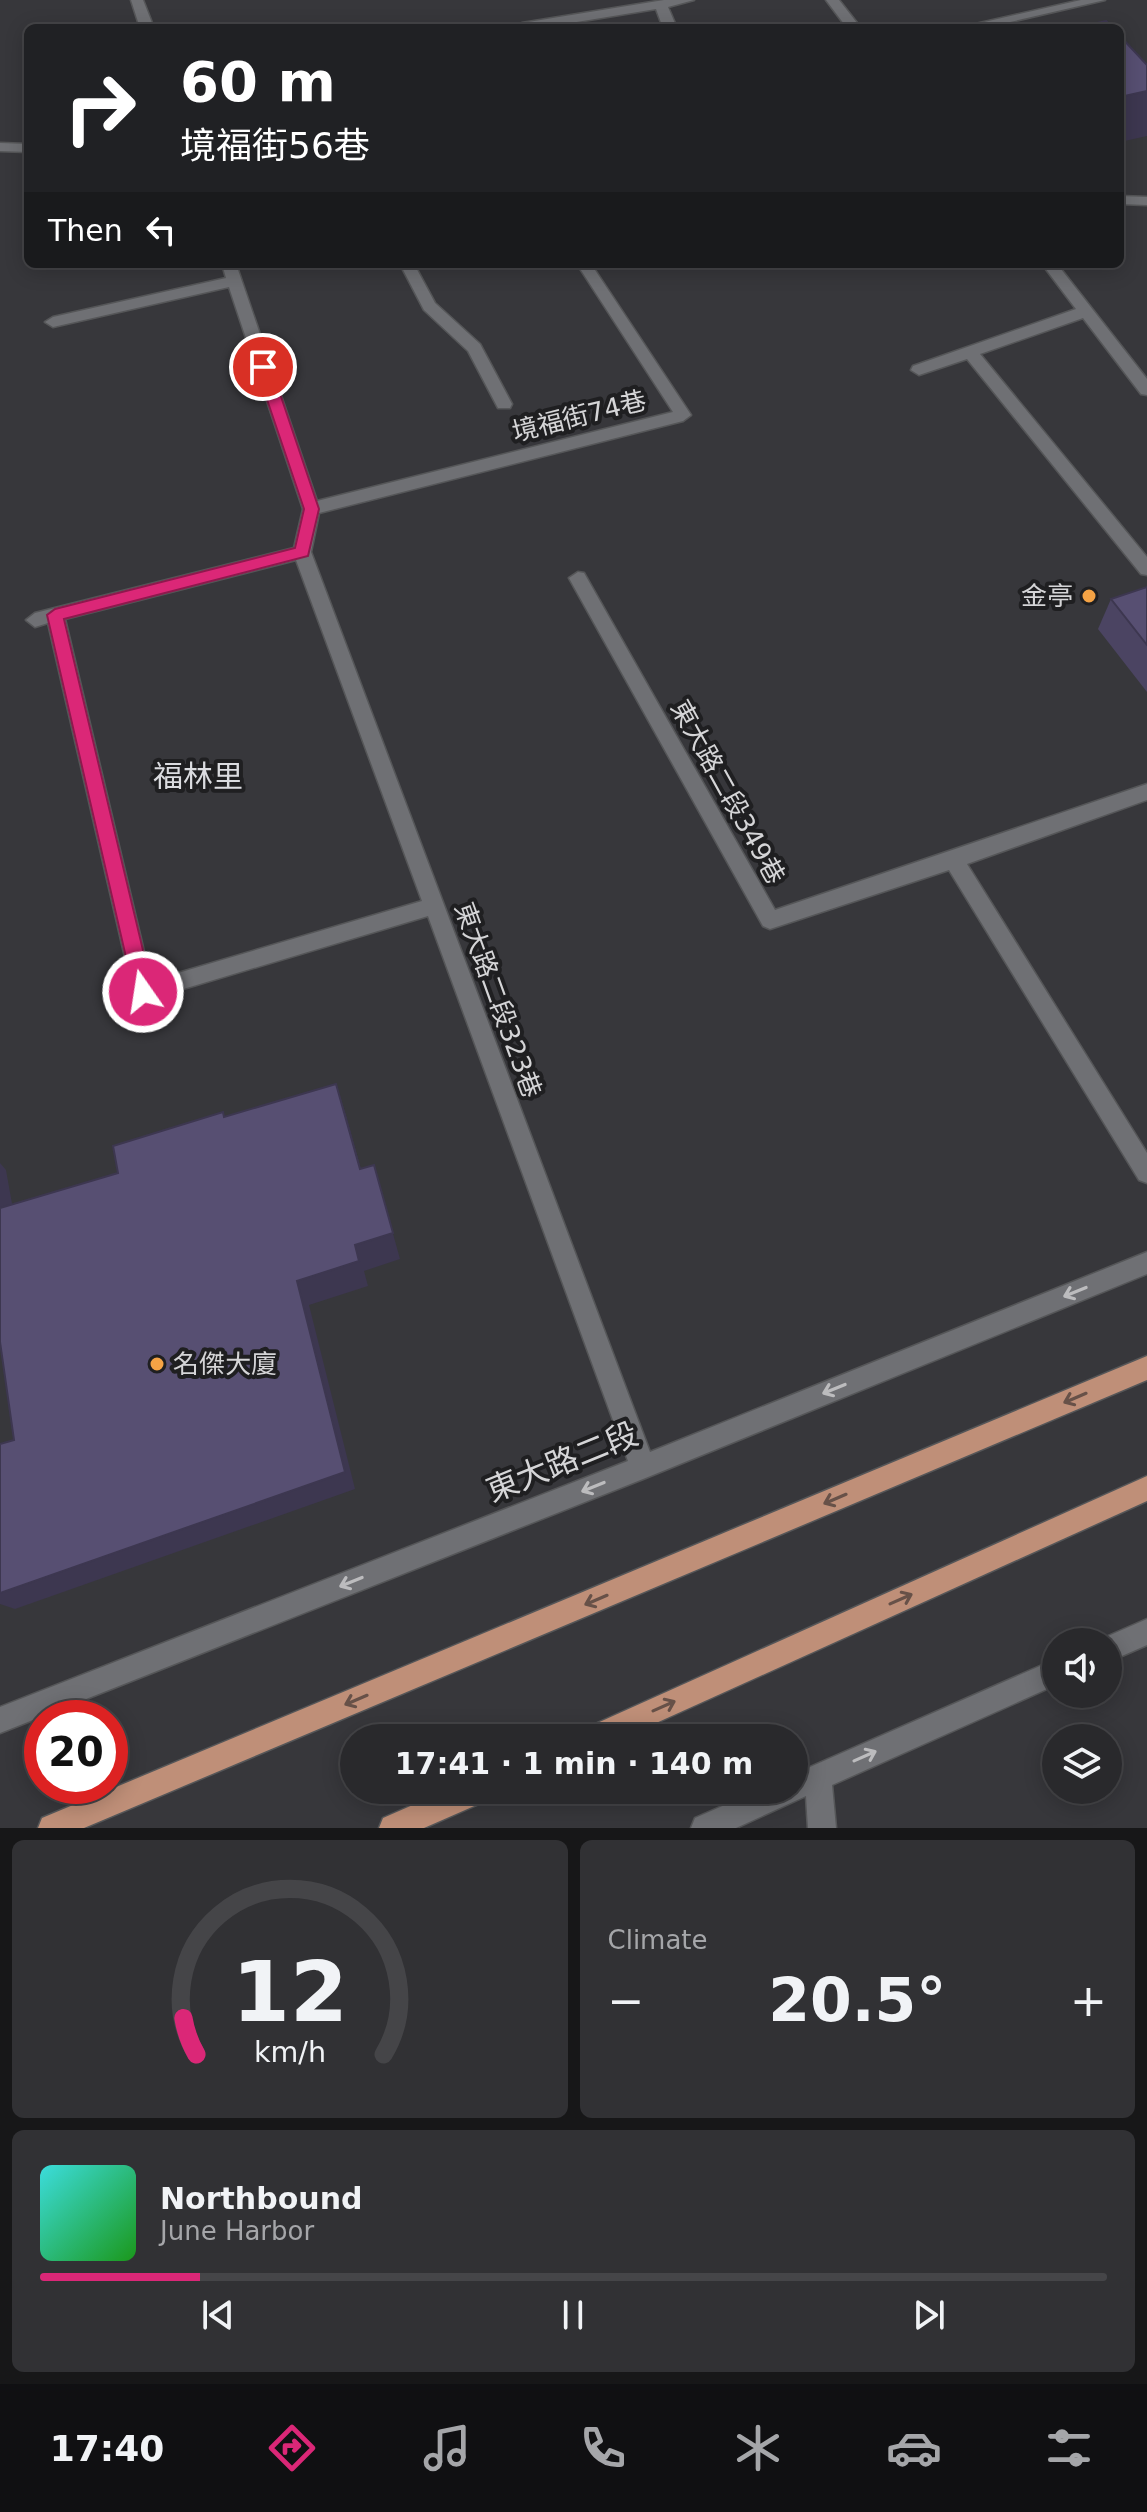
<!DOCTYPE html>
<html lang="en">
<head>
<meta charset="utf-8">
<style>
  :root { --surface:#29292c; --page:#313134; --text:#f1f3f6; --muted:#a5a6a9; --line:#454548; --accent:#db2777 }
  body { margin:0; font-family:"DejaVu Sans","Noto Sans TC",sans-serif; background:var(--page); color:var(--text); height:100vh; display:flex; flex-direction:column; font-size:30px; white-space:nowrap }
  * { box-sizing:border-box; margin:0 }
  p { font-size:26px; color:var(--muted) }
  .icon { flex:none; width:44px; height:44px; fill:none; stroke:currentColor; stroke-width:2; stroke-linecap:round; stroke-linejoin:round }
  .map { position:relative; height:1828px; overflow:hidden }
  .drawer { display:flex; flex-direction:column; gap:12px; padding:12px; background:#171718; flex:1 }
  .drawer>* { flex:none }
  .guide { position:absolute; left:24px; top:24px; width:1100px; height:244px; border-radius:12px; box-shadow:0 4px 20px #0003,0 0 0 2px var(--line); background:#202124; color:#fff; overflow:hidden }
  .tools { position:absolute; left:1042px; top:1628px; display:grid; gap:16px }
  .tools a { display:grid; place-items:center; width:80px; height:80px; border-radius:50%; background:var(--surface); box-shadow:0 4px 20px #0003,0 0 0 2px var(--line); font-size:40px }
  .speed { position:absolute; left:24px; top:1700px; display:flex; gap:16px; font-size:40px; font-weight:700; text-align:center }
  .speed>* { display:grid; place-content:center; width:104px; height:104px; border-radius:50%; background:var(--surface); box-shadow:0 4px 20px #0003,0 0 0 2px var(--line); line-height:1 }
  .speed .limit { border:12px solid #d22; background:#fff; color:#111 }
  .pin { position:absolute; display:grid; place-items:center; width:68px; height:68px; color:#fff; margin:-34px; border:4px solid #fff; border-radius:50%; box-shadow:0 2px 8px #0007 }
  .me { position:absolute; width:88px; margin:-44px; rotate:347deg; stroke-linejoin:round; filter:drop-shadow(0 0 6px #0008) }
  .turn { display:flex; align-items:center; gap:28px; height:168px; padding:0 24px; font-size:36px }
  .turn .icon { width:104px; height:104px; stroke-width:2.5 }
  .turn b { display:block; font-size:56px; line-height:68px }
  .then { display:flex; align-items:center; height:76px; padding:0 24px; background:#0003; gap:16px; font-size:30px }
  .big { font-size:60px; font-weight:700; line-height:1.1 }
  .drawer .tile { flex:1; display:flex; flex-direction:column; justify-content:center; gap:12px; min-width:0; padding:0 28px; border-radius:12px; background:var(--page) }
  .drawer .dial { align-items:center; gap:0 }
  .dial svg { height:208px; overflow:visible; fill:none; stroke:var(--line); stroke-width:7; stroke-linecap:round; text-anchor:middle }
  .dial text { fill:var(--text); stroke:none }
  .song { display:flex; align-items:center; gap:24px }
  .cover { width:96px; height:96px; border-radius:12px; background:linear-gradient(135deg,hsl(180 70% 55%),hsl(120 70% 35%)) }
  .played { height:8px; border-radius:4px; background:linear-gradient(90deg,var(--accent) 15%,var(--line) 15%) }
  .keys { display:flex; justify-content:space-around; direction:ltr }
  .heat { display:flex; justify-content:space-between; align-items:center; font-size:44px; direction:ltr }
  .drawer .tiles { flex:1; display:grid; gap:12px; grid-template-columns:1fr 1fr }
  .tile:last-child { grid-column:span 2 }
  .trip { position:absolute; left:340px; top:1724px; width:468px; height:80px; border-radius:40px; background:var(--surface); box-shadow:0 4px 20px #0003,0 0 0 2px var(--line); font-weight:700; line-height:80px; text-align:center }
  .menu { display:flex; height:128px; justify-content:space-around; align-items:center; background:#101012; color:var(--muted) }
  .menu .icon { width:56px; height:56px }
  .menu .on { color:var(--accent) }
  .menu b { font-size:36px; color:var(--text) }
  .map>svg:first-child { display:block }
</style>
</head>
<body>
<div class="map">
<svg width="1147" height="1828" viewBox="0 0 1147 1828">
  <rect width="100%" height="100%" fill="#37373b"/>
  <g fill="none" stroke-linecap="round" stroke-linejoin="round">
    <defs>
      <g id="minor">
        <path d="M131,0H143L154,28H140Z"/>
        <path d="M664,0H694L668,7L677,28H663L656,9L540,28L515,27L522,23Z"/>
        <path d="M826,0H839L861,28H847Z"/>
        <path d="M1081,0H1105L984,28H958Z"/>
        <path d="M0,143L28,144V152L0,151Z"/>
        <path d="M1120,196L1147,197V205L1120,204Z"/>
        <path d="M222,264H236L317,501L673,412L577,264H591L691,415L683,421L319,513L311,552L650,1452L1147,1252V1274L643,1479L0,1733V1707L628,1461L428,916L143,1001L136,998L133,992L48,623L35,627L26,620L35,613L294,548L303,509L229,287L53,327L45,322L53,317L226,278ZM296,560L422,901L151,981L65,619Z"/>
        <path d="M400,264H414L435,303L480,344L512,404L510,408H498L468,351L424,310Z"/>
        <path d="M1042,264H1057L1147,379V395L1141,394L1083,318L980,354L1147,557V575L1141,574L967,359L919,375L911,370L913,366L1076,309Z"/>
        <path d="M578,572L584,573L775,910L1147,784V800L967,864L1147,1153V1183L1139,1180L949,870L770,929L763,926L569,578Z"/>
        <path d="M1147,1619V1645L1108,1662V1642L1099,1640Z"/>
        <path d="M1056,1659V1685L832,1785L836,1828H808L806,1796L736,1828H691L695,1818L759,1790H794V1774Z"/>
      </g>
      <g id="major">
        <path d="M1147,1356V1380L84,1828H38L42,1818Z"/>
        <path d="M1147,1476V1501L623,1738H580L584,1729Z"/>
        <path d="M447,1790H491L488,1800L424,1828H379L383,1818Z"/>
      </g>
    </defs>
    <use href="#minor" stroke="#555658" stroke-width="3"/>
    <use href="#major" stroke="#555658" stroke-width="3"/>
    <use href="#minor" fill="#6f7074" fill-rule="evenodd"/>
    <use href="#major" fill="#bf8f78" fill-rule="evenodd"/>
  </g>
  <path fill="#4b4462" d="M1147,587V692L1098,629L1111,599Z"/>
  <g fill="#3d3750">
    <path d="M1147,91V136L1120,142V97Z"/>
    <path d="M336,1084L346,1115L369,1198L360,1169Z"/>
    <path d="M0,1163L6,1170L18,1237L0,1218Z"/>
    <path d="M374,1165L400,1259L364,1271L368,1286L309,1305L355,1489L15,1609L0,1604V1593L297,1281L355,1245Z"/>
  </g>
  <g fill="#574f72" stroke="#3d3750" stroke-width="2">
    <path d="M1106,21L1113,28H1073Z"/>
    <path d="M1120,36L1147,65V91L1120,97Z"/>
    <path d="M1147,587V645L1111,599Z"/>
    <path d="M336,1084L360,1169L374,1165L393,1233L355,1245L359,1261L297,1281L345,1472L0,1593V1444L14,1440L0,1342V1208L118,1173L113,1146L223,1112L224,1117Z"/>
  </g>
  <defs><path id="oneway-shaft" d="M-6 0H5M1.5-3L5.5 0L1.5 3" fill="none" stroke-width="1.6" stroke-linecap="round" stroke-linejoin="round" transform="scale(2)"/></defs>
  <g stroke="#bcbcbe">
    <use href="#oneway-shaft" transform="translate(1075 1292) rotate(158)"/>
    <use href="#oneway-shaft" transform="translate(834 1389) rotate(158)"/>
    <use href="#oneway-shaft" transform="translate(593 1487) rotate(158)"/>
    <use href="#oneway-shaft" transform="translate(351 1582) rotate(158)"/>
    <use href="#oneway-shaft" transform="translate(865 1756) rotate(-24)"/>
  </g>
  <g stroke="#675148">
    <use href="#oneway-shaft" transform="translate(1075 1398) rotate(157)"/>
    <use href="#oneway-shaft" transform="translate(835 1499) rotate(157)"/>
    <use href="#oneway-shaft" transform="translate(901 1599) rotate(-24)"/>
    <use href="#oneway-shaft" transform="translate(596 1600) rotate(157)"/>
    <use href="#oneway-shaft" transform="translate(356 1700) rotate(157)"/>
    <use href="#oneway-shaft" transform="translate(664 1706) rotate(-24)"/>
  </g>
  <path fill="#db2777" stroke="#8e194d" stroke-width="2" d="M263,362L271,367L319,509L308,556L64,619L153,992L150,997L143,1000L137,997L134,992L47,615L55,609L295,548L304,509L256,367Z"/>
  <g fill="#f5a345" stroke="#1f1f21" stroke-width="3">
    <circle cx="1089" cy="596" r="8"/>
    <circle cx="157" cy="1364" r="8"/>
  </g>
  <g text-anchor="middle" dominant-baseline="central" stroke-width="8" stroke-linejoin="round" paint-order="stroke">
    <g font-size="26" fill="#d5d5d7" stroke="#1f1f21">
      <text transform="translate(579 416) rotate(-14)">境福街74巷</text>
      <text transform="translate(728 792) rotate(61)">東大路二段349巷</text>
      <text transform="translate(498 1000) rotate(70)">東大路二段323巷</text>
    </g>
    <g font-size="26" fill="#d5d5d7" stroke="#1f1f21" text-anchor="end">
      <text x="1073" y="596">金亭</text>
      <text x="173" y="1364" text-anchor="start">名傑大廈</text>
    </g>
    <g font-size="30" fill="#dbdce0" stroke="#1f1f21">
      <text x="198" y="776">福林里</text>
    </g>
    <g font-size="32" fill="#d5d5d7" stroke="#1f1f21">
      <text transform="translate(562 1462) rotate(-22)">東大路二段</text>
    </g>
  </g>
</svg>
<div class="tools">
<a><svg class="icon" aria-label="sound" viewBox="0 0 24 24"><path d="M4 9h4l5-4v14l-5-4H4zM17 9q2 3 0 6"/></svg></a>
<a><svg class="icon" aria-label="layers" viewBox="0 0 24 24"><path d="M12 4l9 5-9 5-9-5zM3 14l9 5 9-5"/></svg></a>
</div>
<div class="speed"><div class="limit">20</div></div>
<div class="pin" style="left:263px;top:367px;background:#d93025"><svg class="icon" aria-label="arrive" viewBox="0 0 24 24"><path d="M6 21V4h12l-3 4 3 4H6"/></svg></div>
<svg class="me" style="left:143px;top:992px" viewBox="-20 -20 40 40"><circle r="17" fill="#db2777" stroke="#fff" stroke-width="3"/><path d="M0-11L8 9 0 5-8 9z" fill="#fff"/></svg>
<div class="trip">17:41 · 1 min · 140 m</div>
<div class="guide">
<div class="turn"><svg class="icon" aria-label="right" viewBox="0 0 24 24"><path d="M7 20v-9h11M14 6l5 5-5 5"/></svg><div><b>60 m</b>境福街56巷</div></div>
<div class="then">Then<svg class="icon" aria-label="left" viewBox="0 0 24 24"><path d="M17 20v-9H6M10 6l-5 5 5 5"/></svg></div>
</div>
</div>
<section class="drawer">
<div class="tiles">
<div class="tile dial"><svg viewBox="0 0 100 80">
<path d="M14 69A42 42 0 1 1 86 69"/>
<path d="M14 69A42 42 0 0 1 9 55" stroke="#db2777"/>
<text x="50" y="56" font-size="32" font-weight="700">12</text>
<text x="50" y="72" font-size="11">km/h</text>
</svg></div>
<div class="tile"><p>Climate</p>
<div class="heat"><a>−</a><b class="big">20.5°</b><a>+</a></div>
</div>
<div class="tile">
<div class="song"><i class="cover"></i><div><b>Northbound</b><p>June Harbor</p></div></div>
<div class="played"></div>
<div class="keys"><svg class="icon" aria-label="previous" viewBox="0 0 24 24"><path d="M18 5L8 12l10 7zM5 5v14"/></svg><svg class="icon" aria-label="pause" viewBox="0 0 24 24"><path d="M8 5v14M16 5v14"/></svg><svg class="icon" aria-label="next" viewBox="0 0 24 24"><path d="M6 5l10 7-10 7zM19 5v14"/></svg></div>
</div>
</div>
</section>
<nav class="menu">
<b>17:40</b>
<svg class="icon on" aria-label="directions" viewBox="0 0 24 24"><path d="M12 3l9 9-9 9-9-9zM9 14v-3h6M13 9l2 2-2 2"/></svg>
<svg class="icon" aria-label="music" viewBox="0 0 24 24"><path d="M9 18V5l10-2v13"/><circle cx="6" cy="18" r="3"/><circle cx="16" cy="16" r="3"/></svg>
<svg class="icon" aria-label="phone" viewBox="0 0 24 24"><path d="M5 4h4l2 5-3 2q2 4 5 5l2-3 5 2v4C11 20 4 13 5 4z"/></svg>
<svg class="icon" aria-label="climate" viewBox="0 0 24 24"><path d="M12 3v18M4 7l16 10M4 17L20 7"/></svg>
<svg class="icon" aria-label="car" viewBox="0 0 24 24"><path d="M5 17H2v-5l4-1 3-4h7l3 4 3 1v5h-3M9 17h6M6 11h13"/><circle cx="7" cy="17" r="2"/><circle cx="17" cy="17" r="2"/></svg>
<svg class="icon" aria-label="filters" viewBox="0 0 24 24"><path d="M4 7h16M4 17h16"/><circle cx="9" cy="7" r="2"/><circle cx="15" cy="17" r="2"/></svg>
</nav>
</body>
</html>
